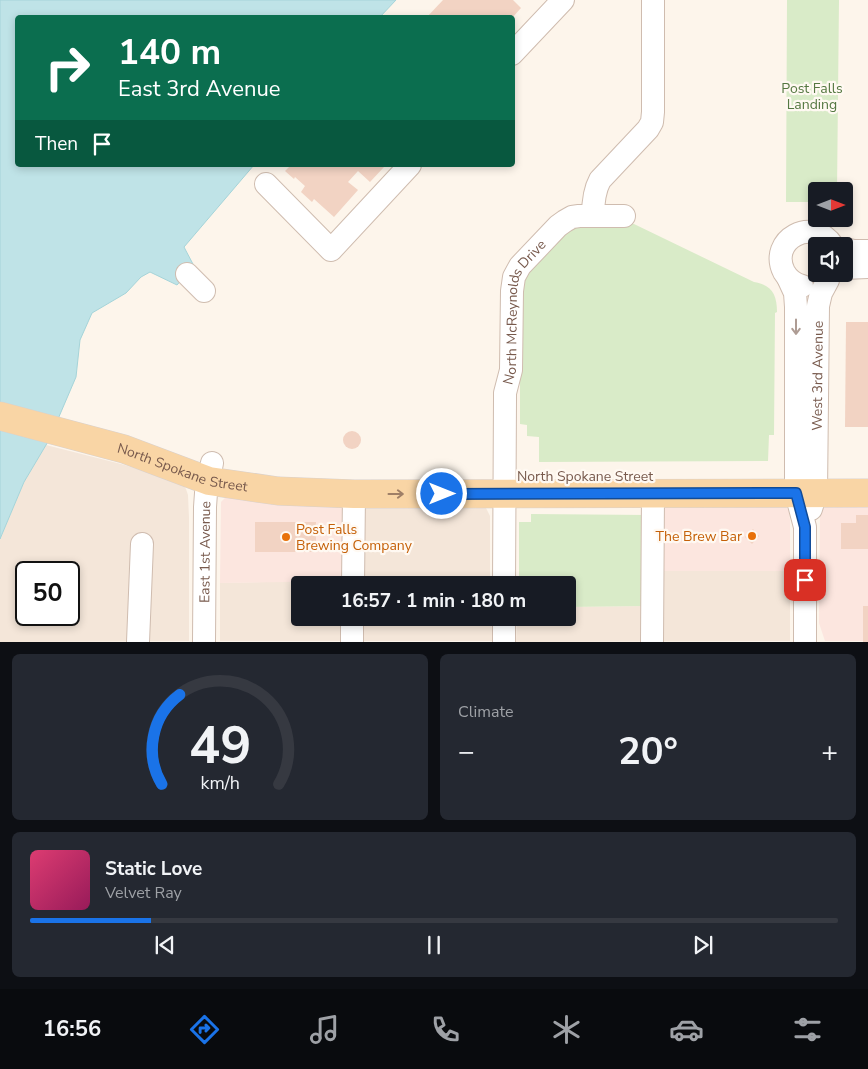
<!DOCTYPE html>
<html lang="en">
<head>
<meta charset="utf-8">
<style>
  :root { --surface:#171b24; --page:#242831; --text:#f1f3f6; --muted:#9ea1a6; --line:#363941; --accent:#1a73e8 }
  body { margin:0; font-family:"Nunito Sans",sans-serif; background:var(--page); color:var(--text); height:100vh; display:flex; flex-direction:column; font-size:19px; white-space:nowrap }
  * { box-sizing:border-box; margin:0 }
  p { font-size:16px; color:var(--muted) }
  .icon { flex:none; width:28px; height:28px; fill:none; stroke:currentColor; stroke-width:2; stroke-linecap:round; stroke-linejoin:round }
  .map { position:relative; height:642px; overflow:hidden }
  .panel { display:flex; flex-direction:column; gap:12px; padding:12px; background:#0d0f14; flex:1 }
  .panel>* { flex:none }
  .guide { position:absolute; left:15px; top:15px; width:500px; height:152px; border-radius:5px; box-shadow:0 2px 8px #0003; background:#0b6e4f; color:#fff; overflow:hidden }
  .needle { width:32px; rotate:90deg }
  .buttons { position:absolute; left:808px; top:182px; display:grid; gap:10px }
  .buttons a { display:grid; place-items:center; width:45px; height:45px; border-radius:5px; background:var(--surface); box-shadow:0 2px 8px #0003; font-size:25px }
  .speed { position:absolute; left:15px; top:561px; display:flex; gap:10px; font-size:25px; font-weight:700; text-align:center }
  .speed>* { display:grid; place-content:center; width:65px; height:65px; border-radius:50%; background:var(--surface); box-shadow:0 2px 8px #0003; line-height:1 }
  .speed .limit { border:2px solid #111; border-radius:8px; background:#fff; color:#111 }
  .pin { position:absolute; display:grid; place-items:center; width:42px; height:42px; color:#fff; margin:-21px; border-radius:10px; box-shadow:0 2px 8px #0006 }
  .me { position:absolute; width:55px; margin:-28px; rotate:90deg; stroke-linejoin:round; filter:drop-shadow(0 0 4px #0008) }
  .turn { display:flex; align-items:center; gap:18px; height:105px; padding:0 20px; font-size:22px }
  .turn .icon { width:65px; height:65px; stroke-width:2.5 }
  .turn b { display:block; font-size:35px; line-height:42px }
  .then { display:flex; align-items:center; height:48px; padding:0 20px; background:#0003; gap:10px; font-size:19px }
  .big { font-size:38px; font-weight:700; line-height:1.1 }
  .panel .widget { flex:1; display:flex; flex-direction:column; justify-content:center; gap:8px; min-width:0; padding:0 18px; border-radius:8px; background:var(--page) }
  .panel .dial { align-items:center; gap:0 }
  .dial svg { height:130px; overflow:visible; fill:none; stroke:var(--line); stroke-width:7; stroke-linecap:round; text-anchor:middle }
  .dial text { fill:var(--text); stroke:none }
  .song { display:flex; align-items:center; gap:15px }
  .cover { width:60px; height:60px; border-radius:8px; background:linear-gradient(135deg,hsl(340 70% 55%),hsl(330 70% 35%)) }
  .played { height:5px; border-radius:2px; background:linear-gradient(90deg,var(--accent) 15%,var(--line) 15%) }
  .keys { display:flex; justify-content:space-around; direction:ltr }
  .heat { display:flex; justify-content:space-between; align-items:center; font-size:28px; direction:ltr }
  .panel .tiles { flex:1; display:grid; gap:12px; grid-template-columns:1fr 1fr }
  .widget:last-child { grid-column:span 2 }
  .trip { position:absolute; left:291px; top:576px; width:285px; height:50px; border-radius:5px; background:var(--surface); box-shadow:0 2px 8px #0003; font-weight:700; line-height:50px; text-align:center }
  .tab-bar { display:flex; height:80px; justify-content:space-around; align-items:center; background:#090b0e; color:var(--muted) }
  .tab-bar .icon { width:35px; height:35px }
  .tab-bar .active { color:var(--accent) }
  .tab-bar b { font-size:22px; color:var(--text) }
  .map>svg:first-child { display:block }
</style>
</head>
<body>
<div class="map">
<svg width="868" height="642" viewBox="0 0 868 642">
  <rect width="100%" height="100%" fill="#fdf5eb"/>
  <g fill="#f4e6d9" fill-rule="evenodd">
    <path d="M46,445L121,464L181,482L186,489L188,495L189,518V641L0,642V539L24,482ZM26,572H69V615H26Z"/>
    <path d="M348,499L480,503L486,508L490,516V585H300V618H491L493,641H220V583L349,580Z"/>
    <path d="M647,571H790V641L516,642L517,618H568V607L647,606Z"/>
  </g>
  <g fill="#fce6df">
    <path d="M226,497L348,499L350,581L220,583L221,502Z"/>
    <path d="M782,501L789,511L790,520V571H647L648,508L713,506Z"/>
    <path d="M823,505H868V641H825L819,623L820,515Z"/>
  </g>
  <g fill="#d9ebc8">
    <path d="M787,0H839L837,191H816V202H786Z"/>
    <path d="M634,224L754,282C772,285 777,295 777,312L775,313L774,435H769L768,461L539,462V437L527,436V425L520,424V288L521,280L566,229L576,225Z"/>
    <path d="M531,514L648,515L647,606L568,607V585H519V522H531Z"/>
  </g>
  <path fill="#bfe3e7" stroke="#a5d4d9" d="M0,0H396L379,18H18V165H254L184,247L194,266L177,285L150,272L141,277L126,293L92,313L80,340L76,377L49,440L24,482L0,539Z"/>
  <g fill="#f2d3c3">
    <path d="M443,0H513L521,8L512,18H426Z"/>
    <path d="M291,165H302L304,166L305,165H382L384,167L370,182L358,171L348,182L358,190L334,217L314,199L312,202L301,192L305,186L295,177L294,179L285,171Z"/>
    <path d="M846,322H868V427H845Z"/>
    <circle cx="352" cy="440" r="9"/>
    <path d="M856,515H868V549H841V523H856Z"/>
    <rect x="255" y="522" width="61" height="30"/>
    <path d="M753,529L759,536L752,544L745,537Z"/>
    <rect x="863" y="606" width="5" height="36"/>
  </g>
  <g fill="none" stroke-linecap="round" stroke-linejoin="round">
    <defs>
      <g id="minor">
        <path d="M512,54L563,0"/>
        <path d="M266,184L331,250L410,165"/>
        <path d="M593,216C593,203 594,191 600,180L648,129L652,122L653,112V0"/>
        <path d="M844,249L854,251H868"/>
        <path d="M844,268L868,267"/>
        <path d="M187,274L204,291"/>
        <path d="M789,280L795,293L796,307V493L805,527V642"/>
        <path d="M802,286C794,284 788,279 784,272C768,240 813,215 833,246"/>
        <path id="s1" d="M811,509L816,493L818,306L821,293L828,280"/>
        <path d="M353,585L354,494"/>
        <path id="s2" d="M504,585L505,399V393L511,370L512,291L514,277L520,266L558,226L565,221L572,217L579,216H624"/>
        <path d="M138,642L142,544"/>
        <path id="s3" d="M204,642L205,507L206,493L212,463"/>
        <path d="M352,642V618"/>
        <path d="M504,642V618"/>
        <path d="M652,642L653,494"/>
      </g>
      <g id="major">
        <path id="s4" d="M0,416L124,449L209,481L278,491L354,494L868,493"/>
      </g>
    </defs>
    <use href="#minor" stroke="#cfbcaf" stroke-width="24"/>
    <use href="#major" stroke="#d9d1cd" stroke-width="29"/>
    <use href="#minor" stroke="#fff" stroke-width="22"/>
    <use href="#major" stroke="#f9d5a5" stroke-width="28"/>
  </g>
  <defs><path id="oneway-shaft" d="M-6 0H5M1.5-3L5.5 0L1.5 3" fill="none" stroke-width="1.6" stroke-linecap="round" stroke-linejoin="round" transform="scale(1.25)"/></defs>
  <use stroke="#ae9c94" href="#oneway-shaft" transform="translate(796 327) rotate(90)"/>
  <use stroke="#9f7f67" href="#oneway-shaft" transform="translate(396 494)"/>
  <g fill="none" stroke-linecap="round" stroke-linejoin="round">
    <defs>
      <path id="route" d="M442,494L796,493L805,527V580"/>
    </defs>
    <use href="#route" stroke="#114b97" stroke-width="12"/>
    <use href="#route" stroke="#1a73e8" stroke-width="9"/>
  </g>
  <g fill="#e8710a" stroke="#fff9f2" stroke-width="2">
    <circle cx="752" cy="536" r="5"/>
    <circle cx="286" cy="537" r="5"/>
  </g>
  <g text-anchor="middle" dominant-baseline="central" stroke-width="4.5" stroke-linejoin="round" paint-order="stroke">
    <g font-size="14" fill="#557842" stroke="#fff9f2">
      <text x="812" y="88">Post Falls<tspan x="812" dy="16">Landing</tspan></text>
    </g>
    <g font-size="14" fill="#785a4d" stroke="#fff9f2">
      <text stroke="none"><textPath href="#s2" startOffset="278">North McReynolds Drive</textPath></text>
      <text stroke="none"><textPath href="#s1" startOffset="134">West 3rd Avenue</textPath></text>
      <text stroke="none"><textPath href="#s4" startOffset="190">North Spokane Street</textPath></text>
      <text x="585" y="476">North Spokane Street</text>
      <text stroke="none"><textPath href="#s3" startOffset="90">East 1st Avenue</textPath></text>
    </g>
    <g font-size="14" fill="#c56008" stroke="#fff9f2" text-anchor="start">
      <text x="296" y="529">Post Falls<tspan x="296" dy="16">Brewing Company</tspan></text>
      <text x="742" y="536" text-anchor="end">The Brew Bar</text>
    </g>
  </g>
</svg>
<div class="buttons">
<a><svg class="needle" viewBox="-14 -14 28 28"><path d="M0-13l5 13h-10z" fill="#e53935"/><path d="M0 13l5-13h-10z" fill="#9ea1a6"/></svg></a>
<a><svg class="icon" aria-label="sound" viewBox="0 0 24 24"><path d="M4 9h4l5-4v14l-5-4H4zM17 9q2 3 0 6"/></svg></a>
</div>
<div class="speed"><div class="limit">50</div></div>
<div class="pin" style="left:805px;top:580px;background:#d93025"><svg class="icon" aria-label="arrive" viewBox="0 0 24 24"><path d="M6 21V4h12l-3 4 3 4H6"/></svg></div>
<svg class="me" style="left:442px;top:494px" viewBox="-20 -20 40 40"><circle r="17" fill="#1a73e8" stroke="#fff" stroke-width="3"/><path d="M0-11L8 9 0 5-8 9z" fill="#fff"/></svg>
<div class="trip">16:57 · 1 min · 180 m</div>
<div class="guide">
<div class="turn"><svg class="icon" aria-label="right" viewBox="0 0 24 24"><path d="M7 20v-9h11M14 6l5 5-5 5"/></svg><div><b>140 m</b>East 3rd Avenue</div></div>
<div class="then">Then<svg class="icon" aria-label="arrive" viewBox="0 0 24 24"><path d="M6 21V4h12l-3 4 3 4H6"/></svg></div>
</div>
</div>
<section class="panel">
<div class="tiles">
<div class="widget dial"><svg viewBox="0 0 100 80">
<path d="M14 69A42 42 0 1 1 86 69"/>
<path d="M14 69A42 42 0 0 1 25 14" stroke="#1a73e8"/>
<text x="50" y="56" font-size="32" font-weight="700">49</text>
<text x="50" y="72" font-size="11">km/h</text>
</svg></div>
<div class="widget"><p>Climate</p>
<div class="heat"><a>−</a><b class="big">20°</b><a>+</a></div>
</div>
<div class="widget">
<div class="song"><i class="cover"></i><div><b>Static Love</b><p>Velvet Ray</p></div></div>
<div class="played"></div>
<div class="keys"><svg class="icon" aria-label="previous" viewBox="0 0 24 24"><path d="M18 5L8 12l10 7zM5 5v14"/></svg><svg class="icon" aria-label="pause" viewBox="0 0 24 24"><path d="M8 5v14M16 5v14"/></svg><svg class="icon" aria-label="next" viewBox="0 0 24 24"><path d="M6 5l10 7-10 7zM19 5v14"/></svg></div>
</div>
</div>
</section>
<nav class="tab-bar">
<b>16:56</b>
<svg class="icon active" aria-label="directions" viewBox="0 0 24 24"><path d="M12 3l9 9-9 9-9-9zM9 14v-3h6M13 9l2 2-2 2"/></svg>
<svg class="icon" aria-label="music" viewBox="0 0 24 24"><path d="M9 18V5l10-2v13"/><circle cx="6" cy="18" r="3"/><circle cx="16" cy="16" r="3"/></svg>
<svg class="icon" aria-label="phone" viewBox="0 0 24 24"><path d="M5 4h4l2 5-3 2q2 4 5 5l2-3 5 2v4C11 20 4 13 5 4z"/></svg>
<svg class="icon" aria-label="climate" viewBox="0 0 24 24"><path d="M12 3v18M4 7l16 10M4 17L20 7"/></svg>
<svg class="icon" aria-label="car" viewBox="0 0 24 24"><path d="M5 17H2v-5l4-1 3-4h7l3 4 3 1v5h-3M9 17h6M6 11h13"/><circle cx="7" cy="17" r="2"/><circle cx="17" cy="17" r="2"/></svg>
<svg class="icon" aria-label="filters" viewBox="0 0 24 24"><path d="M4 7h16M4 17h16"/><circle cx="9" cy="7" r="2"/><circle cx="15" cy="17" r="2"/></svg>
</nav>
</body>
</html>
